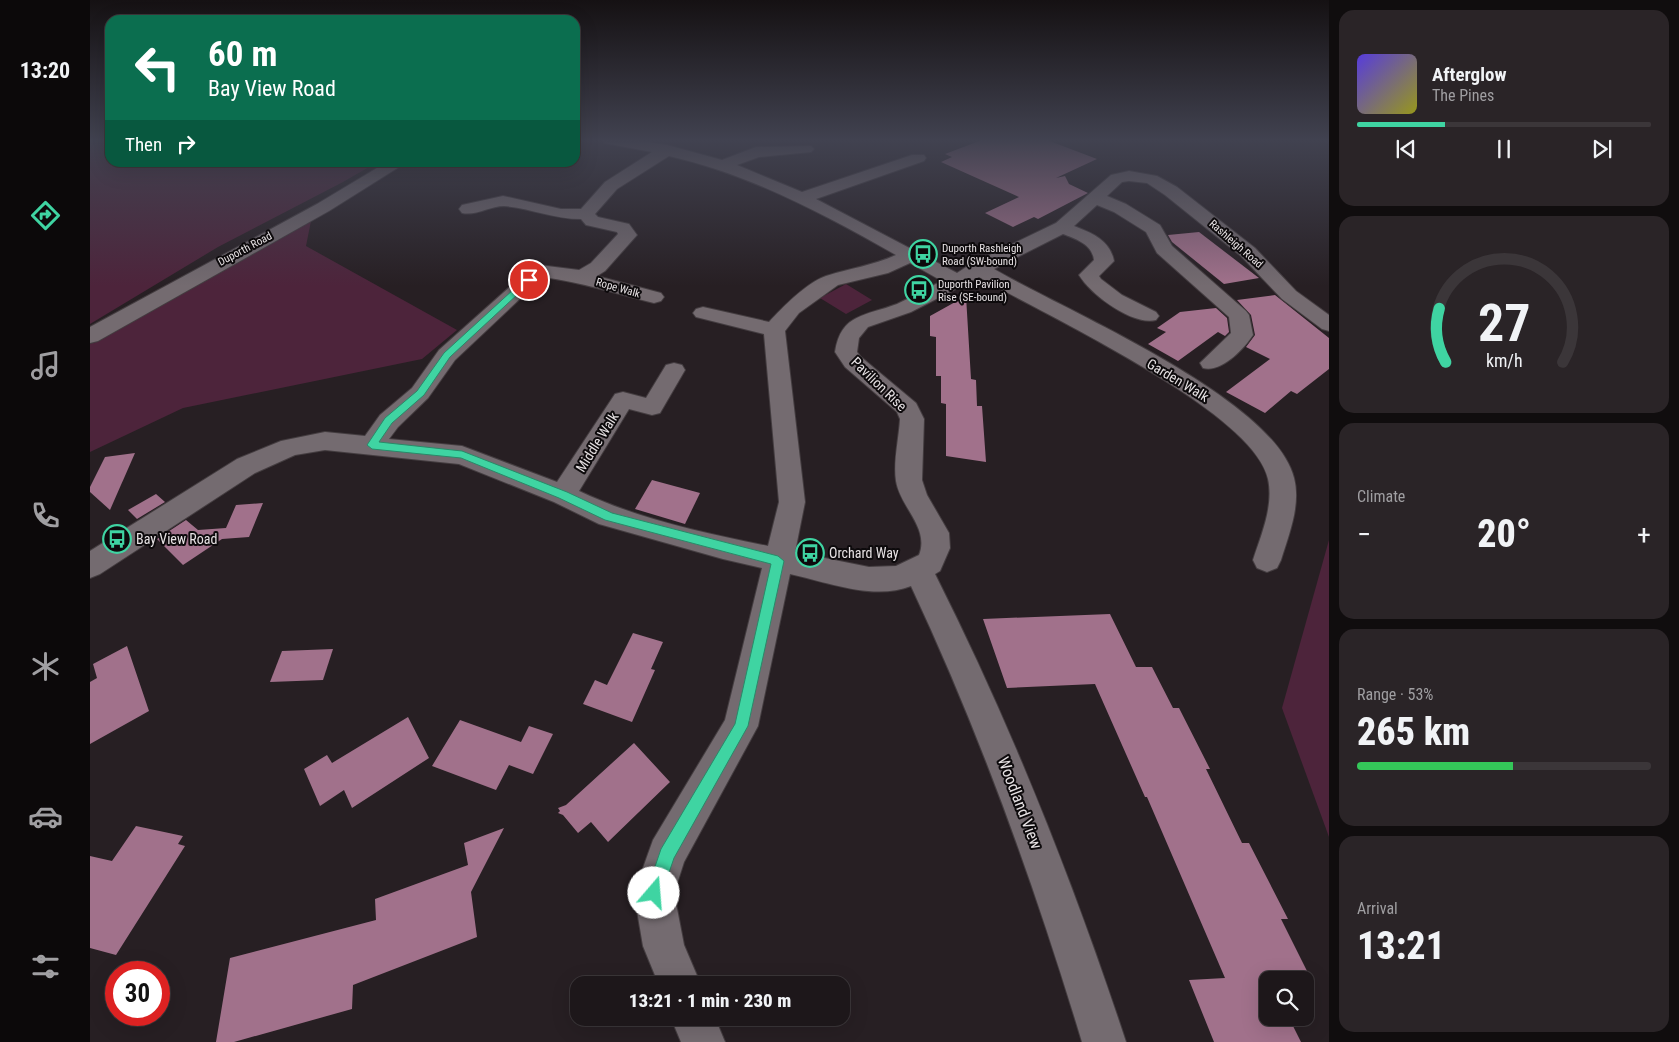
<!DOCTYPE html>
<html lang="en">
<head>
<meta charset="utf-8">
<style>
  :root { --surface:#1d171a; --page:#2a2427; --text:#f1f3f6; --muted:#a09fa2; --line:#3b3639; --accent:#3fd4a2 }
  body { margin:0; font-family:"Roboto Condensed",sans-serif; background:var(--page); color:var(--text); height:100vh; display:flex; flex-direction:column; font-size:19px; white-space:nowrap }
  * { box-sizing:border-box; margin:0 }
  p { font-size:16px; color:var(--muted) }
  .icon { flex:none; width:28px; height:28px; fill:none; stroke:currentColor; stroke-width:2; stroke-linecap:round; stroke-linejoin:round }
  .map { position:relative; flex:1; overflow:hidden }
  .panel { display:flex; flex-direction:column; gap:10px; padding:10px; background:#100d0e; width:350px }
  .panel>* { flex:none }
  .top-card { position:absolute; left:15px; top:15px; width:475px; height:152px; border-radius:15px; box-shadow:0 5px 20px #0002,0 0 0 1px var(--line); background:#0b6e4f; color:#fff; overflow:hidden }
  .tools { position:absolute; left:1169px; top:971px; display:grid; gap:10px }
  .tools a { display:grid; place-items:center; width:55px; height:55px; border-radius:10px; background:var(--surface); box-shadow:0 5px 20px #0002,0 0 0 1px var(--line); font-size:25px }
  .speed { position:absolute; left:15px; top:961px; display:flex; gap:10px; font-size:25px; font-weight:700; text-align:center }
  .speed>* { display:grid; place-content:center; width:65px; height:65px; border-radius:50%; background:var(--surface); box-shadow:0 5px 20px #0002,0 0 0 1px var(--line); line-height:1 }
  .speed .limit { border:8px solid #d22; background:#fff; color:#111 }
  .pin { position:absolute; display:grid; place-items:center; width:42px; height:42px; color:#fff; margin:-21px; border:2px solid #fff; border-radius:50%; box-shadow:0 1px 5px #0007 }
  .me { position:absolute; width:55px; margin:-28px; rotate:18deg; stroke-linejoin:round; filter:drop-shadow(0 0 4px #0008) }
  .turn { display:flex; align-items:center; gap:18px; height:105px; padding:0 20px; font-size:22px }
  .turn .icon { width:65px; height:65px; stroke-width:2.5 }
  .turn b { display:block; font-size:35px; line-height:42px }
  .then { display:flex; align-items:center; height:48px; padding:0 20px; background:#0003; gap:10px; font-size:19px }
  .big { font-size:38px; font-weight:800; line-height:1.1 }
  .panel .widget { flex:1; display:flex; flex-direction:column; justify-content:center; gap:8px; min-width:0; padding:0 18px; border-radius:15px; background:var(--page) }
  .panel .dial { align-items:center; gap:0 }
  .dial svg { height:130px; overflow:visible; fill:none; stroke:var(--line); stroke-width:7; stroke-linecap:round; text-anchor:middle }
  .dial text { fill:var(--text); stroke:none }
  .song { display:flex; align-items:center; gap:15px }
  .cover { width:60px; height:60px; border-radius:8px; background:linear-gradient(135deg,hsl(250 70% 55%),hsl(60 70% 35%)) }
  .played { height:5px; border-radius:2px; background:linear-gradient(90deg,var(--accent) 30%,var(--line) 30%) }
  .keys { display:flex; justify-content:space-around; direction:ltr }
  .heat { display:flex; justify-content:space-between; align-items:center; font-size:28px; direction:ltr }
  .charge { height:8px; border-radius:4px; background:linear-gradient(90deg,#34c759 53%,var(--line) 0) }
  .trip { position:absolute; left:480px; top:976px; width:280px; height:50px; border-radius:15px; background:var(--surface); box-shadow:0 5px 20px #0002,0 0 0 1px var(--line); font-weight:800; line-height:50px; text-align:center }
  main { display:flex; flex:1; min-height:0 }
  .dock { display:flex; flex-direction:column; width:90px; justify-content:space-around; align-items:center; background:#0c090a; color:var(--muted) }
  .dock .icon { width:35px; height:35px }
  .dock .on { color:var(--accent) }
  .dock b { font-size:22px; color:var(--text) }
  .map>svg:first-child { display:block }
</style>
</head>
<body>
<main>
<nav class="dock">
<b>13:20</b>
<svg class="icon on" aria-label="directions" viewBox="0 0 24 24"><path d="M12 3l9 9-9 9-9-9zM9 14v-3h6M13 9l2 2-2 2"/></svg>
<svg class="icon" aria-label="music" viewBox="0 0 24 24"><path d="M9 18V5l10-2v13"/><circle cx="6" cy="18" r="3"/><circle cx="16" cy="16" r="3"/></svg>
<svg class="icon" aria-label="phone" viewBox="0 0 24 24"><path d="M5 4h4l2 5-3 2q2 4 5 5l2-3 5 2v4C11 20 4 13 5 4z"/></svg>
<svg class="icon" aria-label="climate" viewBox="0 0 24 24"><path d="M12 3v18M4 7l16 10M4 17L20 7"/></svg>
<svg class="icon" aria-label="car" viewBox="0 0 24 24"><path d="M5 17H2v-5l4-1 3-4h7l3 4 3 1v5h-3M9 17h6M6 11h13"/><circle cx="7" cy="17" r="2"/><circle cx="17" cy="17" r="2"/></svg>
<svg class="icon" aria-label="filters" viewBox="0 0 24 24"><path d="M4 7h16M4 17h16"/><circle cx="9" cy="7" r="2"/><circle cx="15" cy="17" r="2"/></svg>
</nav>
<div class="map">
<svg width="1239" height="1042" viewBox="0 0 1239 1042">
  <rect width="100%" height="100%" fill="#271f23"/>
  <g fill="#4d243b">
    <path d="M0,140H20V162L286,163L253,182L128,247L0,324Z"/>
    <path d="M221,221L216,246L367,330L332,359L93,408L0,452V344Z"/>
    <path d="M756,284L782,300L756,314L730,298Z"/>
    <path d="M1239,540V837L1192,708Z"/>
  </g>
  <g fill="#a1718b">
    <path d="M892,140H957L1007,159L966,178L975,176L979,184L998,193L948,219L944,217L923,227L895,213L929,197L851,162L862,157L855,154Z"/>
    <path d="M1109,232L1169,278L1134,284L1082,242L1078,235Z"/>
    <path d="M1185,295L1239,338V369L1207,394L1201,391L1175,413L1136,392L1180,359L1156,347L1165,335L1161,315L1147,300Z"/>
    <path d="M876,296L881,379L886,380L887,406H892L896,462L856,456V404L851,403V376H846V337L840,336V316Z"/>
    <path d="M1126,308L1137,318L1139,332L1135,336L1128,332L1088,361L1058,344L1076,332L1067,328L1090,312Z"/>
    <path d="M45,453L20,510L0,492V487L15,457Z"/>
    <path d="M562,480L610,493L595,524L545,509Z"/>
    <path d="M66,494L75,502L47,519L38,510Z"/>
    <path d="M173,503L159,537L132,539L93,565L67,539L96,520L108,530L136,528L146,505Z"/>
    <path d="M1020,614L1046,667H1062L1083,708H1089L1120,769H1116L1152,843H1159L1198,919H1191L1217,971L1178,973L1181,980H1178V1018H1199L1211,1042H1124L1099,980L1135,978L1057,797H1055L1005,684L917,688L893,619Z"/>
    <path d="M543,633L573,642L561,669L565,670L542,722L493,704L505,680L517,685Z"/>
    <path d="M37,646L59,711L0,744V682L7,678L3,664Z"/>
    <path d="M243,649L233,680L180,682L192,651Z"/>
    <path d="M318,717L339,758L262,808L254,790L230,806L214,769L237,755L242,763Z"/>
    <path d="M370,720L431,742L439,726L463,734L443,774L419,765L406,790L342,766Z"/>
    <path d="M544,743L580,782L518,842L501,822L488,833L473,815L468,813L470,811L468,808L476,805Z"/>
    <path d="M46,826L93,836L88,844L95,846L26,955L0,948V856L22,861Z"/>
    <path d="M414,828L381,892L387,937L263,985L262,1009L144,1042H126L140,958L286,920L285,899L378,865L374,843Z"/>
  </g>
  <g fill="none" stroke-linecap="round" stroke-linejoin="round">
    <defs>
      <g id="minor">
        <path d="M512,140H543L577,145L632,160L666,147L721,146L724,149L721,152L669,157L647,165L712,192L822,155H834L836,158L834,161L726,199L867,273L881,264L966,223L1021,175L1039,171L1067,176L1087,187L1165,248L1206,291L1239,315V331L1232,329L1192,299L1151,256L1075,195L1057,183L1039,181L1032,182L1017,196L1036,204L1070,225L1082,246L1156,311L1159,315L1163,335C1153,350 1131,373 1113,368L1110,363L1141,333L1139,317L1067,253L1056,232L1024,212L1007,205L984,226C1002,233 1020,240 1024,261L1009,276L1011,279L1032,295L1066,312L1069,316L1066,320C1043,326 1001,295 989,275L1004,260C1002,244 986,239 973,234L904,269C976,311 1184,398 1204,478C1211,505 1199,534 1191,560L1187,568L1177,572L1167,568L1163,560C1171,535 1184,506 1178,479C1164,411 952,314 889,277L821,312L778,327L769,338L767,352L771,357L826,403L834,419L832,480L837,495L859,533L860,548L850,571L845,574C921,725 983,881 1036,1042H992C945,886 890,733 821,586C784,601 737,582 700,574L668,726L594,862L584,893L594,945L611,985H569L553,946L544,893L563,840L635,720L672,568L633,559L509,524L464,502L369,464L235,450L205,455L165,473L10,574L0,578V551L147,459L191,441L235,432L275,436L290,415L322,388L349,350L442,267L449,265L489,270L501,263L528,234L527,232L496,225L491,219C463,219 440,208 414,206C400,206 386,216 372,213L369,209L372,205L413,196L471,209H491L515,182L562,152L514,143ZM579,156C659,174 734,214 806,255C782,266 760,268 736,276C716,283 693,307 679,322L613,307L606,309L603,313L606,317L674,334L689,502L678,546C614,533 548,519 489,491L539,409L562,415L570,413L595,370L592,365L584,363L576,365L556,398L533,392L525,394L467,482L372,446L299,439L308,427L338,398L365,360L453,277C491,282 527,294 564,303L571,301L574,297L571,293L507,276L515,271L547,235L539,224L508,217L505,214L527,189ZM820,263L852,281C837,288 822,297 807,304C776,316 751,313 745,352L755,367L807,412L810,419C809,438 803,462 806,481C810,507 840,528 829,555L806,566L779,567L705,552L715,502L695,331L709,313L748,285L798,273Z"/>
        <path d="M297,162H317L239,211L8,341L0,343V327L227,204Z"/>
        <path d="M581,1018H625L635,1042H591Z"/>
      </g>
    </defs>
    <use href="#minor" stroke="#443d40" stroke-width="2"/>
    <use href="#minor" fill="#746b70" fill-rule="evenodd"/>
  </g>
  <linearGradient id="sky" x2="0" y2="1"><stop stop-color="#151113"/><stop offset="0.49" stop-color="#414250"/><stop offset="1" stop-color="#414250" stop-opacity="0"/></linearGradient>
  <rect width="1239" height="286" fill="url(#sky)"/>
  <path fill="#3fd4a2" stroke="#298a69" d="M436,278L443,280L360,357L334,395L302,423L289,442L372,451L477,492L522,513L688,556L694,561L658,726L584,858L570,899L564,901L559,899L556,893L571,849L645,724L681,564L515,520L469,498L371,458L282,449L277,445L295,418L327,391L354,353Z"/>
  <defs>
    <symbol id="bus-ring" viewBox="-11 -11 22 22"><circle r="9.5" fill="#0d0a0c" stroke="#3fd4a2" stroke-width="1.5"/><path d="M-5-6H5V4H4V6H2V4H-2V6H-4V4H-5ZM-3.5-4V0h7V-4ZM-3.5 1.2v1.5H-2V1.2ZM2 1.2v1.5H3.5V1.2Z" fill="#3fd4a2"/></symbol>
  </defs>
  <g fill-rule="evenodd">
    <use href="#bus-ring" x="817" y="238" width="32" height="32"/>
    <use href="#bus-ring" x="813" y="274" width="32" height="32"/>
    <use href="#bus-ring" x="11" y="523" width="32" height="32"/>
    <use href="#bus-ring" x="704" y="537" width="32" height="32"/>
  </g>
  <g text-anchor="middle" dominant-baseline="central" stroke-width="4" stroke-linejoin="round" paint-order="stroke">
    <g font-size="11" fill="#e7e2e4" stroke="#0d0a0c">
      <text transform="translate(1146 244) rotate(41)">Rashleigh Road</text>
      <text transform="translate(155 249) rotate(-28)">Duporth Road</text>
      <text transform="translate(528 288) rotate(16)">Rope Walk</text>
    </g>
    <g font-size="11" fill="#e7e2e4" stroke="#0d0a0c" text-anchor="start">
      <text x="852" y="248">Duporth Rashleigh<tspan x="852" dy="13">Road (SW-bound)</tspan></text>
      <text x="848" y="284">Duporth Pavilion<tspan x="848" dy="13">Rise (SE-bound)</tspan></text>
    </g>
    <g font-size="14" fill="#e7e2e4" stroke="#0d0a0c">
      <text transform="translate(1088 380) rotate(31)">Garden Walk</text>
      <text transform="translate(789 384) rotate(44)">Pavilion Rise</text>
      <text transform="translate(507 442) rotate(-58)">Middle Walk</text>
    </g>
    <g font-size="14" fill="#e7e2e4" stroke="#0d0a0c" text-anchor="start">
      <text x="46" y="539">Bay View Road</text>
      <text x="739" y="553">Orchard Way</text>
    </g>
    <g font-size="16" fill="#e7e2e4" stroke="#0d0a0c">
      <text transform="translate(930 803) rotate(69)">Woodland View</text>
    </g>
  </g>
</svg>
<div class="tools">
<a><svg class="icon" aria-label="search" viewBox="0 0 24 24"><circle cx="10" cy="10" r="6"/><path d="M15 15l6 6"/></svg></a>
</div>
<div class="speed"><div class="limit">30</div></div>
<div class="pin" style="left:439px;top:280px;background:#d93025"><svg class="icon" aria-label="arrive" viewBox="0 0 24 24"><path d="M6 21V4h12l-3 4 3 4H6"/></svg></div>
<svg class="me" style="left:564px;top:893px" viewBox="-20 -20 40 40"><circle r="19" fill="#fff"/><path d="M0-13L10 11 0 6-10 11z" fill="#3fd4a2"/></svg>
<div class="trip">13:21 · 1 min · 230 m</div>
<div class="top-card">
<div class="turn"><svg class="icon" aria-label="left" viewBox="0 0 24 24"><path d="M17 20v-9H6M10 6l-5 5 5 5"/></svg><div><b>60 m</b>Bay View Road</div></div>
<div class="then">Then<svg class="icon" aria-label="right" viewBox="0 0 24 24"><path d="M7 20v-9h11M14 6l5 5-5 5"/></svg></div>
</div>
</div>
<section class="panel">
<div class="widget">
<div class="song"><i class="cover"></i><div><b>Afterglow</b><p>The Pines</p></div></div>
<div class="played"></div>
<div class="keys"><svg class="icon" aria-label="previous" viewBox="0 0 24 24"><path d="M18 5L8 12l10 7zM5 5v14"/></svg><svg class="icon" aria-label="pause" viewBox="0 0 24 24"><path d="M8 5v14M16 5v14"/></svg><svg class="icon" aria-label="next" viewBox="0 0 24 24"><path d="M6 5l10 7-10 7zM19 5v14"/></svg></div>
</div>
<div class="widget dial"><svg viewBox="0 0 100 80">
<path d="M14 69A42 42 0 1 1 86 69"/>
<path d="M14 69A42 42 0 0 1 10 36" stroke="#3fd4a2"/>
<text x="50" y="56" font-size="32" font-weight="700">27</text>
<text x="50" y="72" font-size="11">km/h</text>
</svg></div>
<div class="widget"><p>Climate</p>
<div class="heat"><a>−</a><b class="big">20°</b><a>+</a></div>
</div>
<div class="widget"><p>Range · 53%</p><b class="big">265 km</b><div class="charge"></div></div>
<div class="widget"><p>Arrival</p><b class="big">13:21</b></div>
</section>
</main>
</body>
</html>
